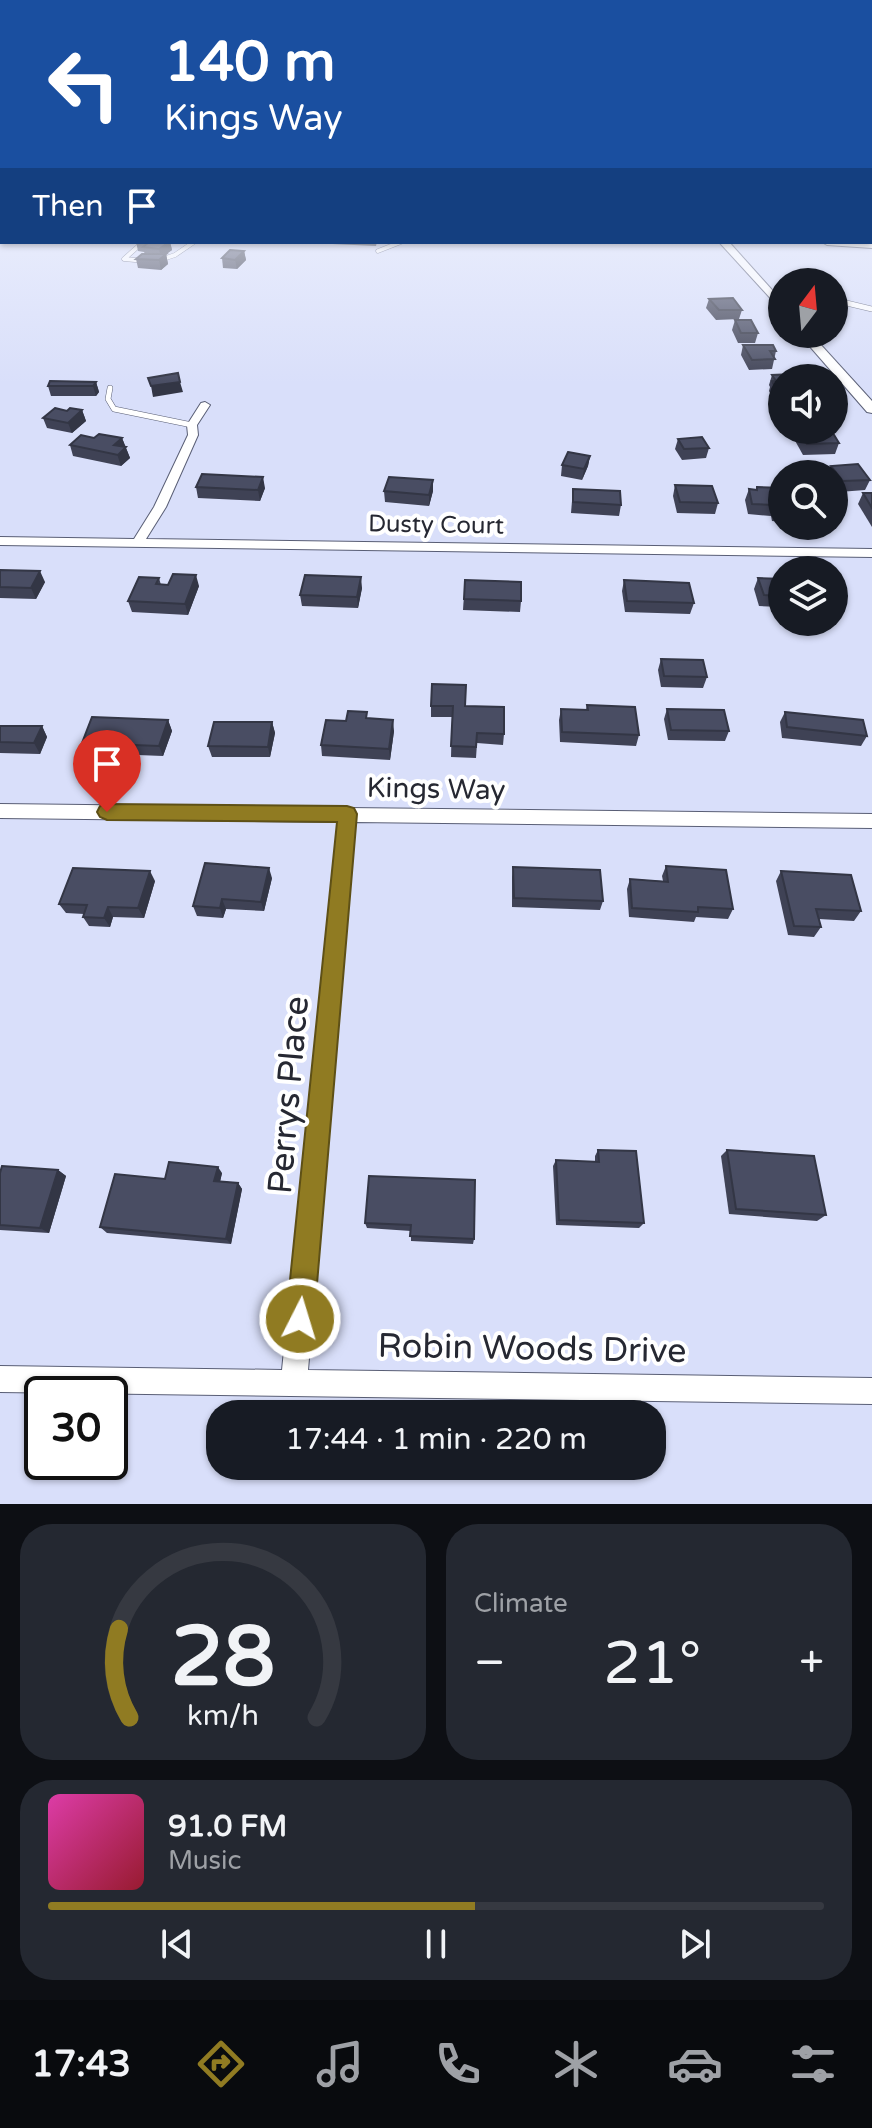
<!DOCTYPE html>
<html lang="en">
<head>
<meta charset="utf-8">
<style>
  :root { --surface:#171b24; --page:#242831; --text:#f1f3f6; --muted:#9ea1a6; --line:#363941; --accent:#907b22 }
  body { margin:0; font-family:"Varela Round",sans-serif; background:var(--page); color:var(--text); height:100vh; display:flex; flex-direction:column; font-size:30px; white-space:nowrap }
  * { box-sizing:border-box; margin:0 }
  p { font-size:26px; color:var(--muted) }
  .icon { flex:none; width:44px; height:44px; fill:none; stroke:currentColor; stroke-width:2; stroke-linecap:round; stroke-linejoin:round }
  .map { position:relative; height:1504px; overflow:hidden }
  .details { display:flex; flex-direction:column; gap:20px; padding:20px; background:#0d0f14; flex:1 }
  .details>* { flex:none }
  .guide { position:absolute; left:0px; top:0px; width:872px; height:244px; box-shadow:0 2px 6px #0004; background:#1a4fa0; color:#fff; overflow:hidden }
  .needle { width:52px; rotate:16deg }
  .fabs { position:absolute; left:768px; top:268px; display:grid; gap:16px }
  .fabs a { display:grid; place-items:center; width:80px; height:80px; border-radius:50%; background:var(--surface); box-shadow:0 2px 6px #0004; font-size:40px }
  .speed { position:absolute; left:24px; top:1376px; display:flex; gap:16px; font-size:40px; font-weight:700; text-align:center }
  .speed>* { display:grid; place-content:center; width:104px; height:104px; border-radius:50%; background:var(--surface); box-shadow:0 2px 6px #0004; line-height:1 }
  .speed .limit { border:4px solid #111; border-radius:12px; background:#fff; color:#111 }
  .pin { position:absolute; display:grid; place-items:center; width:68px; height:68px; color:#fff; margin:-82px -34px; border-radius:50% 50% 50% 0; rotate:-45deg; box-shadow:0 0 8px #0007 }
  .pin .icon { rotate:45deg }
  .me { position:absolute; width:88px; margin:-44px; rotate:5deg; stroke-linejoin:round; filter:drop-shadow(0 0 6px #0008) }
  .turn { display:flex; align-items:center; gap:28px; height:168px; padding:0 32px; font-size:36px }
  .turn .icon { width:104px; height:104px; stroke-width:2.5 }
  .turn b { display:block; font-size:56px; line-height:68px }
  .then { display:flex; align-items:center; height:76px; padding:0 32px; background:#0003; gap:16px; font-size:30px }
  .big { font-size:60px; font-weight:600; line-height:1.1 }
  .details .tile { flex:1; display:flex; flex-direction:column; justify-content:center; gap:12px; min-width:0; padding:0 28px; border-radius:32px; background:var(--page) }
  .details .dial { align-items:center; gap:0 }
  .dial svg { height:208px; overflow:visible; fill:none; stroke:var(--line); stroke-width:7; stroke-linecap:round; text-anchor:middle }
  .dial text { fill:var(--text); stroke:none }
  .song { display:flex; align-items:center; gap:24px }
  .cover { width:96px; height:96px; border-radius:12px; background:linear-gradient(135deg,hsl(320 70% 55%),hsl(350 70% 35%)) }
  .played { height:8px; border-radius:4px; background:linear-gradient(90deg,var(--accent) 55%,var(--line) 55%) }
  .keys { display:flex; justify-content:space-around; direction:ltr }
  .heat { display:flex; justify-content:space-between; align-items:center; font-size:44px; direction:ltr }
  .details .tiles { flex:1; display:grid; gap:20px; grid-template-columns:1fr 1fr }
  .tile:last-child { grid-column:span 2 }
  .trip { position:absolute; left:206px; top:1400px; width:460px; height:80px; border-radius:32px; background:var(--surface); box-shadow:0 2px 6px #0004; font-weight:600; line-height:80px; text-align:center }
  .dock { display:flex; height:128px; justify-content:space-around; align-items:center; background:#090b0e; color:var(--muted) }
  .dock .icon { width:56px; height:56px }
  .dock .active { color:var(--accent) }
  .dock b { font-size:36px; color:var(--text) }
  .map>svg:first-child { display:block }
</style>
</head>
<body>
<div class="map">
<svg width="872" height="1504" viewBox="0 0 872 1504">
  <rect width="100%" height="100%" fill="#d9dffa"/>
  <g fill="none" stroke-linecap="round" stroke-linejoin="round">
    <defs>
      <g id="service-far1">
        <path d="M143,242L124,259L146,261"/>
        <path d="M378,251L401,242"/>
        <path d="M160,260L175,255L194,242"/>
      </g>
      <g id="service">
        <path d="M834,300L872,309"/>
        <path d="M110,388L108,399L114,409L192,425"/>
      </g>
      <g id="minor">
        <path d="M205,402L210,405L197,425L198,435L166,507L146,539L872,549V557L0,545V537L134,539L154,507L188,435L187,425L201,403Z"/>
        <path d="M0,804L872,814V828L355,822L308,1370L872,1378V1404L0,1392V1366L282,1370L338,822L0,818Z"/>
      </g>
      <g id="tertiary">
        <rect x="0" y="216" width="2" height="6"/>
        <path d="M719,242H729L782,301V311Z"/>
        <path d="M822,242H872V248L827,245Z"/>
        <path d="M799,334H811L872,401V413L867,412Z"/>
      </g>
    </defs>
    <use href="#service-far1" stroke="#595e75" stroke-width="5"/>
    <use href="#service" stroke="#595e75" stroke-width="6"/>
    <use href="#minor" stroke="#595e75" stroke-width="2"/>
    <use href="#tertiary" stroke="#595e75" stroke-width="2"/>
    <use href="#service-far1" stroke="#fff" stroke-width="4"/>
    <use href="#service" stroke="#fff" stroke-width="5"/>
    <use href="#minor" fill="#fff" fill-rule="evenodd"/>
    <use href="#tertiary" fill="#fff" fill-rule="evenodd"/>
  </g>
  <g fill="#3f4255">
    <path d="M136,242H170L172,250L166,254L168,264L161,270L138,268L136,259L145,254L144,252L138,251Z"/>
    <path d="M332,242H377L376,246L332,244Z"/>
    <path d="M244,251L246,260L237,269L223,268L222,258Z"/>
    <path d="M709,299L742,310L739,319L716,320L706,308Z"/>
    <path d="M735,320L758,333L755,343H738L732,330Z"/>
    <path d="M743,345L776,351L772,369L749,370L741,355Z"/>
    <path d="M772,375L782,378V395H771L769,391L770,387L769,385Z"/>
    <path d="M96,382L99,392L96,396H51L48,386Z"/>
    <path d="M82,410L86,421L72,433L47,428L43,418L67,411Z"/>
    <path d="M795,430H831L839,443L835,454L803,455L793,437Z"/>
    <path d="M122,438L130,458L121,466L73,456L70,445Z"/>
    <path d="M678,439L709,448L706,458L682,460L675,449Z"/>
    <path d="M590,456L588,466L582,480L561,476L562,465Z"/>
    <path d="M831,466L870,480L865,490L839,492L834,486V474H828Z"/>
    <path d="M675,485L718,503L715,514L677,513L673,496Z"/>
    <path d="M196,487L265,488L260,501L198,498Z"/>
    <path d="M757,487L782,488V522L772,521L771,516L748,514L745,500L749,489L756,490Z"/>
    <path d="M573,489L621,505L619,516L571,513Z"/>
    <path d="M384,491H433L429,506L385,502Z"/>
    <path d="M863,493H872V527L858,504Z"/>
    <path d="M0,570L45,582L36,599L0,598Z"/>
    <path d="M159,578L161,585L199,586L188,615L132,612L128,601Z"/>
    <path d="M758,578L782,579V607L759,606L754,589Z"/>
    <path d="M465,580L521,601L520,612L463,610Z"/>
    <path d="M624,580L694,603L690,614L625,612L622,591Z"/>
    <path d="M362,588L358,608L302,606L300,595Z"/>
    <path d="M661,659L707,677L703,688L661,687L658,670Z"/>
    <path d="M587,705L639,735L636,746L560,742L559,720L561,709L586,710Z"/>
    <path d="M431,706H465L504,734L503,745L477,743L476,758L451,757L452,717H431Z"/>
    <path d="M667,709L729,731L725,741L668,740L664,719Z"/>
    <path d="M785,712L867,736L861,746L782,738L780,722Z"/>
    <path d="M367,718L394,731L390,760L322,756L321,745L346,721Z"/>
    <path d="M168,720L172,731L163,756L87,753L82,743Z"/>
    <path d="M272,722L275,733L270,757H212L208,746Z"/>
    <path d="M0,726H42L47,737L40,754L0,753Z"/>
    <path d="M666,866L733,909L728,919L696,917L694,922L629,917L627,889L630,879L663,881L662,876Z"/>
    <path d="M513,867L603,901L600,910L512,907V877Z"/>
    <path d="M781,871L861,911L854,921L819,919L821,927L814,937L788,935L776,881Z"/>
    <path d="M272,878L264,911L226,909L223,918L197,916L193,906Z"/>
    <path d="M155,881L144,918L113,917L110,927L89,926L83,917L84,914L66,913L59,904Z"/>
    <path d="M598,1150L644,1223L639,1228L556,1225L553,1166L556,1160L595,1162V1156Z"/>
    <path d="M727,1150L826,1215L817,1221L729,1214L721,1156Z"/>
    <path d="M58,1170L66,1176L49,1233L0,1230V1173Z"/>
    <path d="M222,1173L220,1181L238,1183L242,1189L231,1244L107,1233L100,1227L165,1179Z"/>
    <path d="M369,1176L474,1239L473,1244L411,1241V1231L367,1228L365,1223Z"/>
  </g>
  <g fill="#333645">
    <path d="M169,242H170L172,250L161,258L159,249Z"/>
    <path d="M244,251L246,260L237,269L235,260Z"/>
    <path d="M166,254L168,264L161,270L159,260Z"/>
    <path d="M96,382L99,392L96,396L93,386Z"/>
    <path d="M180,382L183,392L153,397L151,386Z"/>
    <path d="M82,410L86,421L72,433L68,423Z"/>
    <path d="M122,438L130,458L121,466L114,445Z"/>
    <path d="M590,456L588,466L582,480L584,469Z"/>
    <path d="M263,477L265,488L260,501L258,490Z"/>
    <path d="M433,480V491L429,506V495Z"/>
    <path d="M40,571L45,582L36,599L31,588Z"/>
    <path d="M196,575L199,586L188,615L185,604Z"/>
    <path d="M361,577L362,588L358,608L357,597Z"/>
    <path d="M168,720L172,731L163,756L159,746Z"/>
    <path d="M393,720L394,731L390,760L389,749Z"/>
    <path d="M272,722L275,733L270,757L268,747Z"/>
    <path d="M42,726L47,737L40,754L34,743Z"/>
    <path d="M269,868L272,878L264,911L261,902Z"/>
    <path d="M150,871L155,881L144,918L138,908Z"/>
    <path d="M222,899L226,909L223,918L220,908Z"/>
    <path d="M108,907L113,917L110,927L104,918Z"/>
    <path d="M218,1167L222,1173L219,1187L214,1181Z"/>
    <path d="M58,1170L66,1176L49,1233L40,1228Z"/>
    <path d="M238,1183L242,1189L231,1244L226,1239Z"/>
  </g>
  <g fill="#494d63" stroke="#333645" stroke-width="2">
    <path d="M138,242H169L159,249L143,247L148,243Z"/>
    <path d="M230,250L244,251L235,260L222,258Z"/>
    <path d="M142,254H166L159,260L136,259Z"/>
    <path d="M733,298L742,310H719L709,299Z"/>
    <path d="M735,320H751L758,333H741Z"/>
    <path d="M743,345H773L776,351H770L775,359L752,360Z"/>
    <path d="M178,373L180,382L151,386L148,378Z"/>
    <path d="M796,374L799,378H782V384L774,385L772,381H776L772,375Z"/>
    <path d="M50,381L96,382L93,386H48Z"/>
    <path d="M55,408L67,411L70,408L82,410L68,423L43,418Z"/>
    <path d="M799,430H831L839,443L807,444Z"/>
    <path d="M99,434L122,438L114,445L126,447L118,455L70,445L81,435L94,438Z"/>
    <path d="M702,437L709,448L684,449L678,439Z"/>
    <path d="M568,452L590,456L584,469L562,465Z"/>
    <path d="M858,464L870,480L843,481L831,466Z"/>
    <path d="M202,474L263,477L258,490L196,487Z"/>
    <path d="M389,477L433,480L429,495L384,491Z"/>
    <path d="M675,485L712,486L718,503L680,502Z"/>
    <path d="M757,487L782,488V511L776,510L774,505L752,504L749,489L757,490Z"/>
    <path d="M573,489L620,491L621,505L573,502Z"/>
    <path d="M863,493H872V508Z"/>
    <path d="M0,570L40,571L31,588L0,587Z"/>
    <path d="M173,574L196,575L185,604L128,601L139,577L159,578L156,584L168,585Z"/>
    <path d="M305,575L361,577L357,597L300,595Z"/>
    <path d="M758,578L782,579V596L764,595Z"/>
    <path d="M465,580L521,582V601L464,599Z"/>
    <path d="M624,580L689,583L694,603L627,601Z"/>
    <path d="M661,659L703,660L707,677L664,676Z"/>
    <path d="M432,684L466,685L465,706L504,707V734L477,733L476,747L451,746L453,706H431Z"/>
    <path d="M587,705L635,707L639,735L562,732L561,709L588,710Z"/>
    <path d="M667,709L724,710L729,731L671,730Z"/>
    <path d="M348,711L367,712L366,718L393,720L389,749L321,745L326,720L346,721Z"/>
    <path d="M785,712L863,720L867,736L787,727Z"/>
    <path d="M92,717L168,720L159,746L82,743Z"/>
    <path d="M214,722H272L268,747L208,746Z"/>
    <path d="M0,726H42L34,743L0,742Z"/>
    <path d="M205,863L269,868L261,902L222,899L220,908L193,906Z"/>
    <path d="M666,866L726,870L733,909L698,907V912L632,908L630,879L668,882Z"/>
    <path d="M513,867L600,870L603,901L514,898Z"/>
    <path d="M73,868L150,871L138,908L108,907L104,918L83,917L87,905L59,904Z"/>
    <path d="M781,871L851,875L861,911L816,909L821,927L794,926Z"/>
    <path d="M598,1150L636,1151L644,1223L559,1220L556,1160L599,1162Z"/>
    <path d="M727,1150L814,1156L826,1215L736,1209Z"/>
    <path d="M169,1162L218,1167L214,1181L238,1183L226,1239L100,1227L115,1174L165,1179Z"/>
    <path d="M2,1166L58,1170L40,1228L0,1225V1173Z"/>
    <path d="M369,1176L475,1180L474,1239L410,1236L411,1225L365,1223Z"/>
  </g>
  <linearGradient id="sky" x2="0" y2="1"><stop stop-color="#7a9fd5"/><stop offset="0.45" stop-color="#eef1fd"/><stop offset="1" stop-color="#eef1fd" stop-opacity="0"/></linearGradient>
  <rect width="872" height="384" fill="url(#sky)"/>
  <path fill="#907b22" stroke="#5e5016" stroke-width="2" d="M107,804L347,806L354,808L357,814L314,1319L310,1329L300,1333L290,1329L286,1319L337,822L107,820L100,817L97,812L100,806Z"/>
  <g text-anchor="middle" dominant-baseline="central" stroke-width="8" stroke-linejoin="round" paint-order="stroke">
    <g font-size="24" fill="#262832" stroke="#fff">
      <text transform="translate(436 525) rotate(1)">Dusty Court</text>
    </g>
    <g font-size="28" fill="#262832" stroke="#fff">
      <text transform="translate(436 789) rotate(1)">Kings Way</text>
    </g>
    <g font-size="34" fill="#262832" stroke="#fff">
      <text transform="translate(289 1095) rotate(-85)">Perrys Place</text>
      <text transform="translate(532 1349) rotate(1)">Robin Woods Drive</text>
    </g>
  </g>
</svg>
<div class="fabs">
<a><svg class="needle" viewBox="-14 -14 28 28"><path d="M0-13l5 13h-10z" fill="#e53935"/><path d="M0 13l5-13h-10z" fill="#9ea1a6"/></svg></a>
<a><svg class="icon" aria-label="sound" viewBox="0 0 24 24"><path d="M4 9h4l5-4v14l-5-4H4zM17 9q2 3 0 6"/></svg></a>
<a><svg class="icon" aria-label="search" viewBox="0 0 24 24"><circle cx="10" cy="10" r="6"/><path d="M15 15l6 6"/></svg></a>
<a><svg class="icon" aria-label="layers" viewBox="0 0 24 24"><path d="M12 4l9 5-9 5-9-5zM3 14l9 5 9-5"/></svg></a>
</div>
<div class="speed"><div class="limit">30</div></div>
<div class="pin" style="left:107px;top:812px;background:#d93025"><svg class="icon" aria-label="arrive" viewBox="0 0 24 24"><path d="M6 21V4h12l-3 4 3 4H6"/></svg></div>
<svg class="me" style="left:300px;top:1319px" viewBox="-20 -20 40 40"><circle r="17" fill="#907b22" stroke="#fff" stroke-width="3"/><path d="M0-11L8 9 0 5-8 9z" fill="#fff"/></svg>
<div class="trip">17:44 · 1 min · 220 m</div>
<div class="guide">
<div class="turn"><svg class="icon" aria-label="left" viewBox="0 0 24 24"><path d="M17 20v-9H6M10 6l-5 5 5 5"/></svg><div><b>140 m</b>Kings Way</div></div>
<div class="then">Then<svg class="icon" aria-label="arrive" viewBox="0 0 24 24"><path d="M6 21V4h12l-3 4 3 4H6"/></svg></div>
</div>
</div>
<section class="details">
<div class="tiles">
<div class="tile dial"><svg viewBox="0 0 100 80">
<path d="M14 69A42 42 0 1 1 86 69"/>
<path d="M14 69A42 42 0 0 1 10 35" stroke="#907b22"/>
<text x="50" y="56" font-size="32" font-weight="700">28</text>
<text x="50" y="72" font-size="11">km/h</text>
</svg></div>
<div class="tile"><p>Climate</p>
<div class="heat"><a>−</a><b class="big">21°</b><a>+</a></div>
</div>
<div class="tile">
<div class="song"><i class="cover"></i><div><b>91.0 FM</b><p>Music</p></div></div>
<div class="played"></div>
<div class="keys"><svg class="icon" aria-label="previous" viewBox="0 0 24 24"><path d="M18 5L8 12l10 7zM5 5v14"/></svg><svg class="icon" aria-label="pause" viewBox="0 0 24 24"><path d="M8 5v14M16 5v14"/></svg><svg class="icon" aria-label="next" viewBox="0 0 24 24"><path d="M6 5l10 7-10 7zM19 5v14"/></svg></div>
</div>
</div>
</section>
<nav class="dock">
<b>17:43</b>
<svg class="icon active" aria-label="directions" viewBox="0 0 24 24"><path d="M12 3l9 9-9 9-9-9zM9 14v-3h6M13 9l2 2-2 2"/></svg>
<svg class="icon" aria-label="music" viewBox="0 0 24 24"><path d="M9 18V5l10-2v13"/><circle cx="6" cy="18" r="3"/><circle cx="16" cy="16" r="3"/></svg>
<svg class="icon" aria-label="phone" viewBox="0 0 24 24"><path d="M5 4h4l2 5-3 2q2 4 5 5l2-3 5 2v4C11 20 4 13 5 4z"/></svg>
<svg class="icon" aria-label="climate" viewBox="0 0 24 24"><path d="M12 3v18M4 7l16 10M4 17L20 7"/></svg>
<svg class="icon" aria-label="car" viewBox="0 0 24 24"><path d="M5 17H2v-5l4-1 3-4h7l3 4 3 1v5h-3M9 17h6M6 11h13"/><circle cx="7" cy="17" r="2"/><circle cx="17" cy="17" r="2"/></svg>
<svg class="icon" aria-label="filters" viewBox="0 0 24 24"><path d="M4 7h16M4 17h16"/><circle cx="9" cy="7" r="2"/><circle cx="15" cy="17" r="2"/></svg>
</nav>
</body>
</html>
